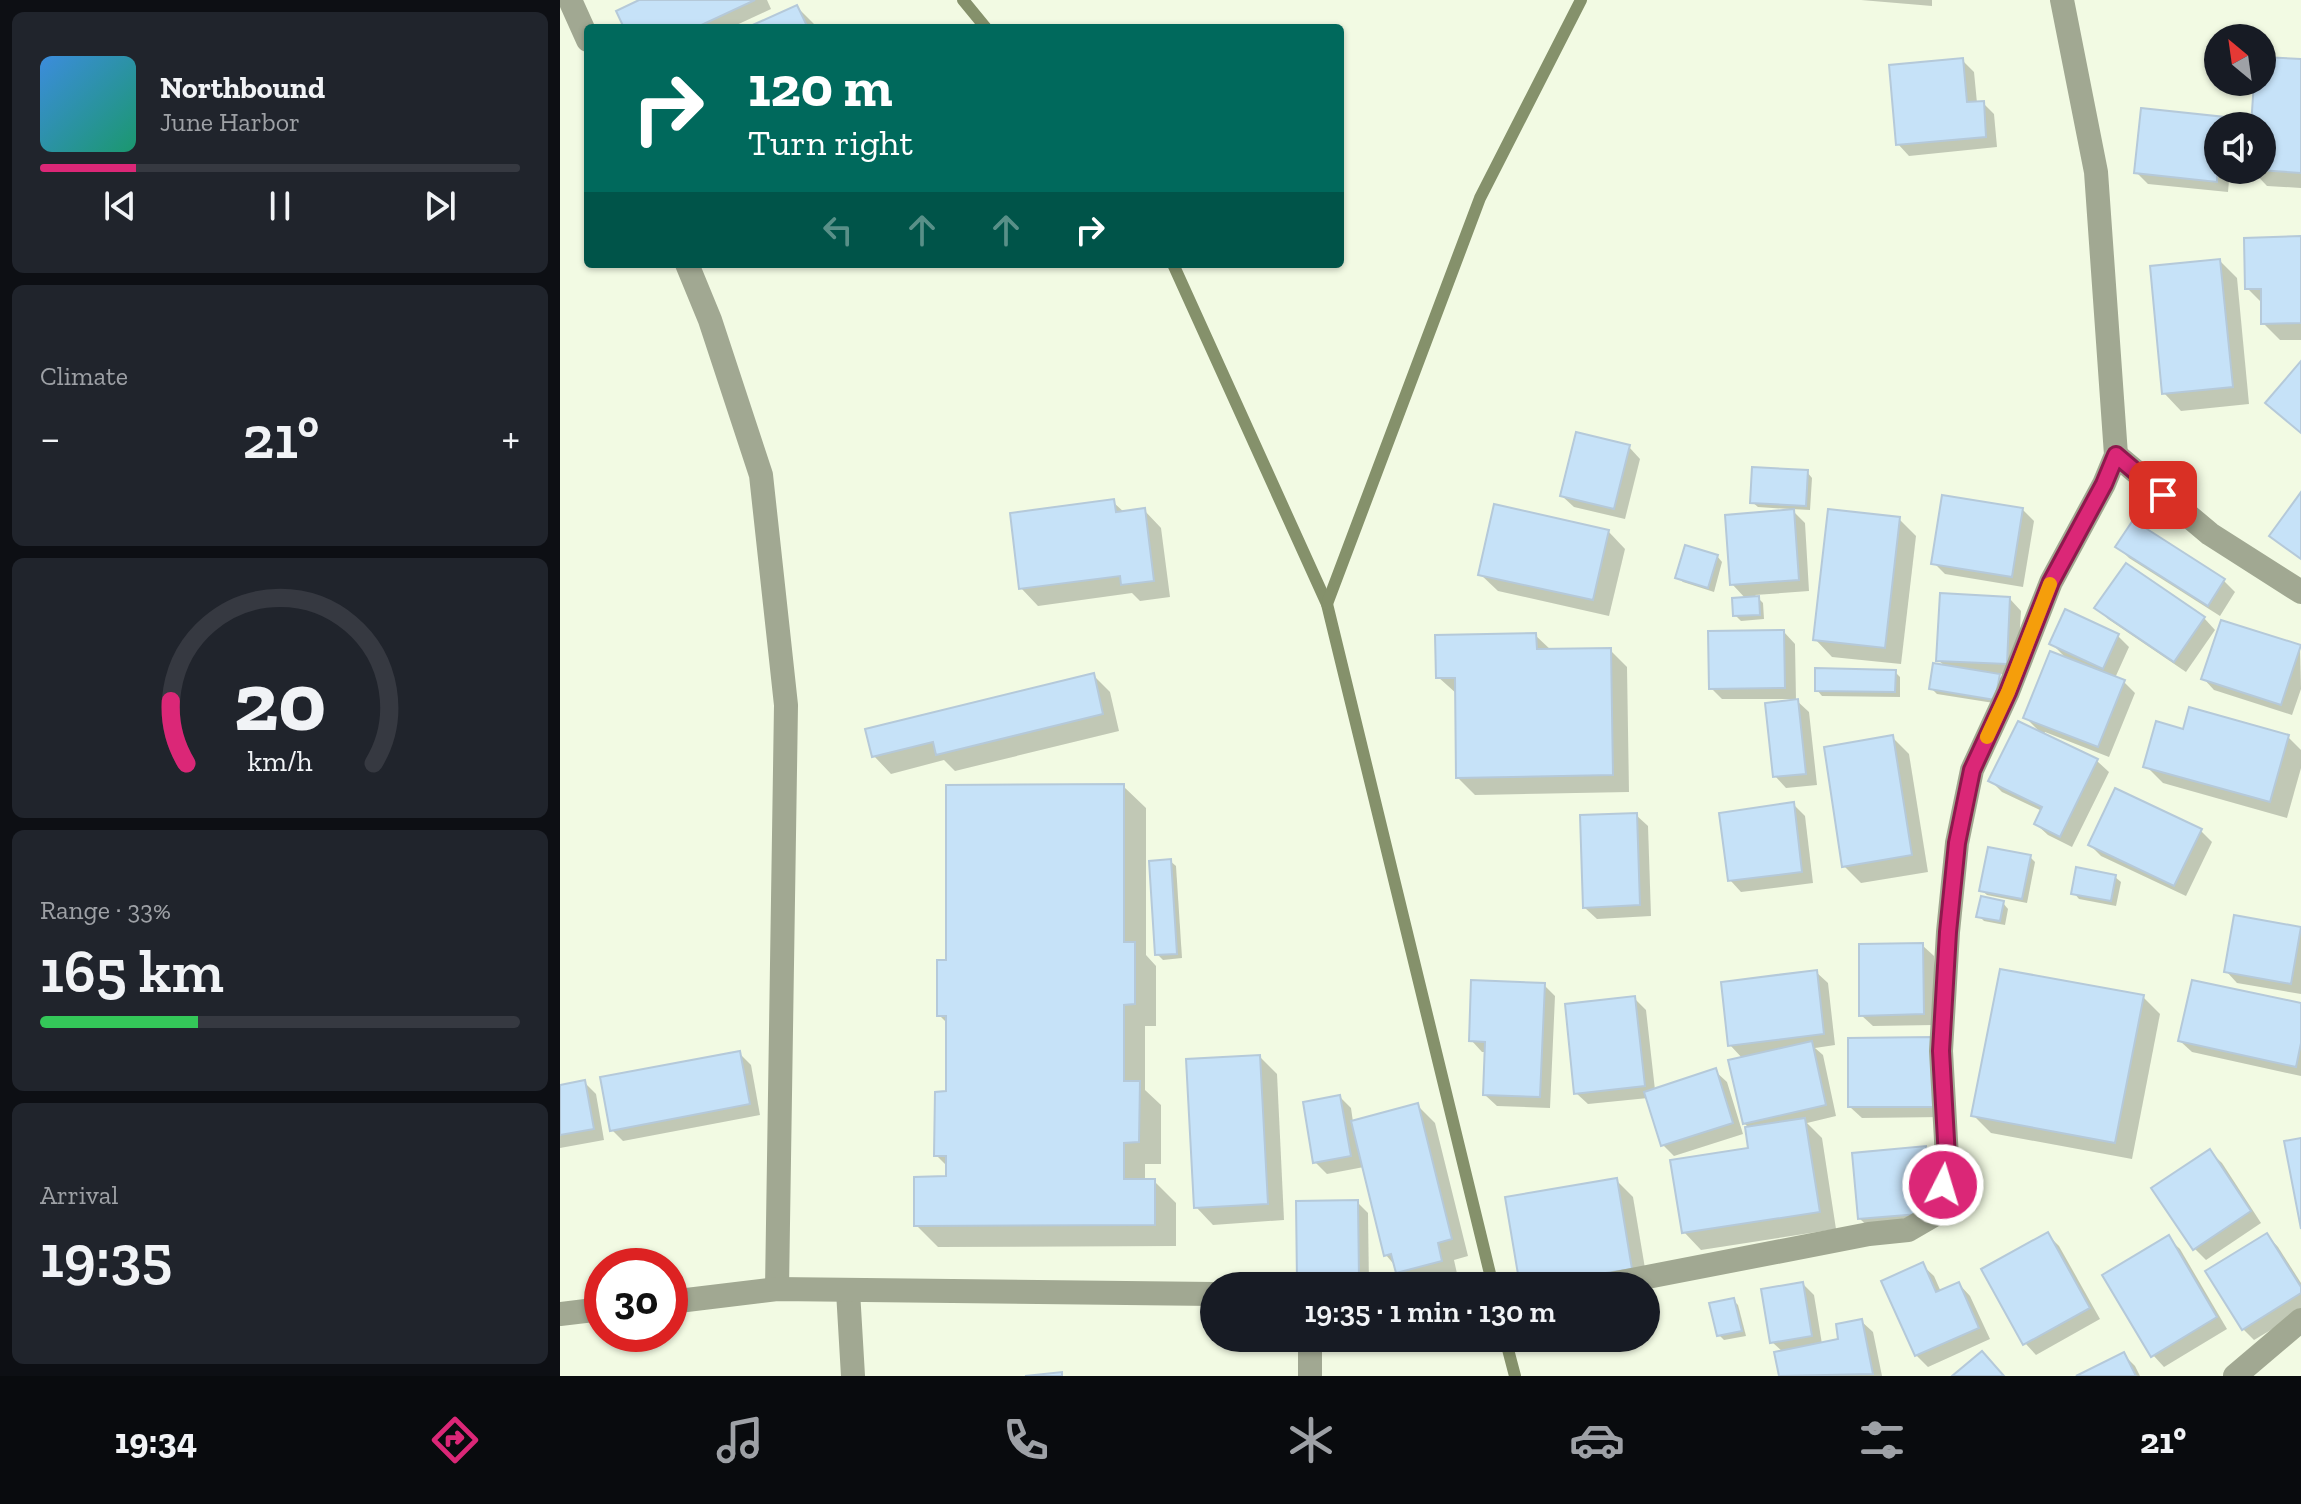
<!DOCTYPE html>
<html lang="en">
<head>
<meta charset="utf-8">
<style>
  :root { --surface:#171b24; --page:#20242c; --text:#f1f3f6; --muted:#9ea1a6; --line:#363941; --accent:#db2777 }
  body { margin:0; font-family:"Zilla Slab",serif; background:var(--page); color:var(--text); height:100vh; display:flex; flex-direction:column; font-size:30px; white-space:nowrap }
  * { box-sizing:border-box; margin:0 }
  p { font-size:26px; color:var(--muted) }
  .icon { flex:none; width:44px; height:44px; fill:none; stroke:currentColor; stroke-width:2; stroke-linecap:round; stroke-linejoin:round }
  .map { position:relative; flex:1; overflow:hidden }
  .details { display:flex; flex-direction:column; gap:12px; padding:12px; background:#0d0f14; width:560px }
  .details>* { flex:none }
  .hud { position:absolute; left:24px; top:24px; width:760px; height:244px; border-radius:8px; box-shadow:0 2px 6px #0004; background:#00695c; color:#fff; overflow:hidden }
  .needle { width:52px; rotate:331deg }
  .fabs { position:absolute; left:1644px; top:24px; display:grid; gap:16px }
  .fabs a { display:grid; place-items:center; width:72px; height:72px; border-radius:50%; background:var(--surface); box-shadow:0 2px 6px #0004; font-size:40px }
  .speed { position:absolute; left:24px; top:1248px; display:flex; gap:16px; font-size:40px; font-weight:700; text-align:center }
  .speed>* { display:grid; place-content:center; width:104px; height:104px; border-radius:50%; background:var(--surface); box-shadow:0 2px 6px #0004; line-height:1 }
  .speed .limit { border:12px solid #d22; background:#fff; color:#111 }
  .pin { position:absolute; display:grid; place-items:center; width:68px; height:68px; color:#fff; margin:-34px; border-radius:16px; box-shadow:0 4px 12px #0006 }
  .me { position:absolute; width:88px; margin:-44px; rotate:5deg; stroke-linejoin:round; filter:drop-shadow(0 0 6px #0008) }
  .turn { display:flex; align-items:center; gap:28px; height:168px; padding:0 32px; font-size:36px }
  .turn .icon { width:104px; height:104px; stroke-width:2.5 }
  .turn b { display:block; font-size:56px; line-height:68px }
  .lanes { display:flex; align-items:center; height:76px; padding:0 32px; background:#0003; justify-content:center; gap:40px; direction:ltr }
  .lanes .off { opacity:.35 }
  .big { font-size:60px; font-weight:600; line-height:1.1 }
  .details .widget { flex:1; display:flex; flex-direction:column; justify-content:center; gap:12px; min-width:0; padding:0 28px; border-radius:12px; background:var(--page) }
  .details .dial { align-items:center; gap:0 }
  .dial svg { height:208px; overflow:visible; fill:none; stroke:var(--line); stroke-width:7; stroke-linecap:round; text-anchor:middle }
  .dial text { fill:var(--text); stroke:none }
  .song { display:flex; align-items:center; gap:24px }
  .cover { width:96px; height:96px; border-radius:12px; background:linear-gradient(135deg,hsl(210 70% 55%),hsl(160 70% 35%)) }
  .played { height:8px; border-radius:4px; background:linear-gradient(90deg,var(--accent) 20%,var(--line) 20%) }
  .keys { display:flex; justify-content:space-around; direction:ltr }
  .heat { display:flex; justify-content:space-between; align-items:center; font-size:44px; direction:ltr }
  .charge { height:12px; border-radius:6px; background:linear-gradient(90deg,#34c759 33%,var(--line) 0) }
  .trip { position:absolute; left:640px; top:1272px; width:460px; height:80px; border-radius:40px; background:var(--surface); box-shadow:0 2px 6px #0004; font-weight:600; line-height:80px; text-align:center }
  .menu { display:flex; height:128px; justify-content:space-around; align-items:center; background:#090b0e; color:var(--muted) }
  .menu .icon { width:56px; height:56px }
  .menu .active { color:var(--accent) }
  .menu b { font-size:36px; color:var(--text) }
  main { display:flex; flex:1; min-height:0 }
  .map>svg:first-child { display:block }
</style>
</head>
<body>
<main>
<section class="details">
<div class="widget">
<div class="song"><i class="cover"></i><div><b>Northbound</b><p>June Harbor</p></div></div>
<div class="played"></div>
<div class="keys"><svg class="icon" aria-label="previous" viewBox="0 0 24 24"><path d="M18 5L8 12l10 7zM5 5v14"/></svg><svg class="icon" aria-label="pause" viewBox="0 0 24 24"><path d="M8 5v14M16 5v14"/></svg><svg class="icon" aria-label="next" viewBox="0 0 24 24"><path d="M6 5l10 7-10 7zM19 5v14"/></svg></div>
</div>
<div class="widget"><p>Climate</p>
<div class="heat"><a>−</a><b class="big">21°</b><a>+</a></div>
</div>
<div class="widget dial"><svg viewBox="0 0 100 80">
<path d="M14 69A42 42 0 1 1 86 69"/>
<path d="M14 69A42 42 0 0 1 8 45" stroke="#db2777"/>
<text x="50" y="56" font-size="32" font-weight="700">20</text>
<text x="50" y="72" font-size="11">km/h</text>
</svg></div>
<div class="widget"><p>Range · 33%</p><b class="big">165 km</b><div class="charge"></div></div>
<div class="widget"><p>Arrival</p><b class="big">19:35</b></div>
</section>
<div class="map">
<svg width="1741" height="1376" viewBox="0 0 1741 1376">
  <rect width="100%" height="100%" fill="#f2fae3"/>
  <g fill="#0003">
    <path d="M84,0H207L211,9L170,28H66Z"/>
    <path d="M1301,0H1372V6Z"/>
    <path d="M237,7L258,28H191Z"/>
    <path d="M1702,59L1741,61V188L1707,186L1692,170H1702V126H1693L1696,82H1702Z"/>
    <path d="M1402,60L1414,72L1417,103H1423L1434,114L1437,147L1349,156L1338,144Z"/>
    <path d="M1664,119L1671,126H1658V170H1670L1668,192L1588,184L1576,172Z"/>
    <path d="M1741,238V340H1720L1703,323V304L1687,288Z"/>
    <path d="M1660,261L1677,278L1689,404L1621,411L1604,393Z"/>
    <path d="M1069,447L1080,459L1065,519L1014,507L1002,496Z"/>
    <path d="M1247,472L1252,478L1250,510L1231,509L1245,523L1249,591L1195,595L1203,603L1204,619L1181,621L1175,615L1186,599L1172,584L1230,512V509L1198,507L1192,502Z"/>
    <path d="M553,502L565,513L584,510L601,528L610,597L580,601L572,593L478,606L461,588Z"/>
    <path d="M1463,510L1474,521L1463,587L1385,574L1374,563Z"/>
    <path d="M1339,519L1356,536L1341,664L1272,657L1255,639Z"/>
    <path d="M1574,523L1664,581L1675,592L1660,616L1569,558L1558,547Z"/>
    <path d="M1048,531L1065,549L1049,616L938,591L920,574Z"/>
    <path d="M1157,556L1162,562L1154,592L1123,582L1117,577Z"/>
    <path d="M1450,599L1461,611L1457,675L1437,674L1444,681L1440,704L1377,694L1371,688L1386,667L1378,660Z"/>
    <path d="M1537,608L1644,618L1655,630L1626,672L1548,619Z"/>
    <path d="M1224,632L1235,644L1236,700L1249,712L1257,785L1226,788L1215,776L1231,699H1162L1151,688Z"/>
    <path d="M975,635L992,651L1050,650L1067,667L1069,792L915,795L898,778L897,694L878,677Z"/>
    <path d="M1557,635L1569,647L1555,678L1564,682L1575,693L1549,757L1485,732L1484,735L1537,761L1549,772L1512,847L1488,835L1476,824L1482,811L1442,792L1431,781L1481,733L1465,717L1508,660L1492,644Z"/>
    <path d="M1740,647L1741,689L1732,715L1654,690L1643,678Z"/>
    <path d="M1335,672L1340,677V697L1262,696L1257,690Z"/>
    <path d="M533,675L550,692L559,731L395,771L384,760L331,774L314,756Z"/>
    <path d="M1624,731L1728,737L1741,750V768L1727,818L1603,783L1586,766Z"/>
    <path d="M1332,737L1349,754L1368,872L1301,883L1284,866Z"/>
    <path d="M563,786L586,808V955L596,966V1026H585V1090L601,1105V1164H585V1181H594L616,1203V1246L378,1247L356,1225L387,1178L388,1167L376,1155L388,1093V1024L379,1015L388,962Z"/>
    <path d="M1233,804L1245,816L1253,883L1181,892L1170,880Z"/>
    <path d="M1076,815L1088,826L1091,916L1037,919L1025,908Z"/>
    <path d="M1641,831L1652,842L1626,896L1541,856L1530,845Z"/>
    <path d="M1470,857L1475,862L1467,903L1427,895L1421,890Z"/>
    <path d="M610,861L616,866L622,958L603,960L597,954Z"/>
    <path d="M1555,877L1561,882L1556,906L1519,899L1514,893Z"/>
    <path d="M1443,903L1448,909L1445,925L1424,921L1419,916Z"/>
    <path d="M1675,917L1741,929V994L1677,983L1666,971Z"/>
    <path d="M1362,945L1374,956V1025L1313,1026L1301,1015Z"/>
    <path d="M1256,972L1268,983L1275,1045L1255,1048L1263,1055L1276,1116L1247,1123L1262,1138L1276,1229L1141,1250L1124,1232L1190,1149V1129L1184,1123L1183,1059L1170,1045Z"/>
    <path d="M984,985L995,996L990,1108L937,1106L925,1095L927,1052H922L911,1040Z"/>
    <path d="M1583,997L1600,1014L1572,1159L1431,1133L1413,1115Z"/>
    <path d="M1074,998L1086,1010L1095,1090L1155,1071L1167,1082L1183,1134L1114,1156L1103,1145L1088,1098L1028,1104L1016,1093Z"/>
    <path d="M1741,1005V1076L1632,1052L1620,1041Z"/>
    <path d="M1371,1039L1383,1117L1302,1118L1290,1107Z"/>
    <path d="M179,1053L191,1065L200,1115L63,1141L52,1130Z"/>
    <path d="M700,1057L717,1074L724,1220L653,1225L636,1207Z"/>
    <path d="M24,1082L36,1094L44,1140L0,1148V1087Z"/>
    <path d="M780,1097L791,1108L793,1122L858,1106L875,1123L908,1256L894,1260L898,1278L867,1286H852L826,1255L804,1167L767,1174L755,1162Z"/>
    <path d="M1365,1148L1377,1160L1382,1224L1312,1230L1300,1219Z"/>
    <path d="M1650,1152L1662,1163L1701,1223L1646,1260L1635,1249L1594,1188Z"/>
    <path d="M1056,1180L1073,1197L1088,1286H962L947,1198Z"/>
    <path d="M797,1202L808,1213L809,1286H746L739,1280Z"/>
    <path d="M1487,1234L1499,1246L1540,1319L1476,1355L1465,1343Z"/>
    <path d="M1707,1235L1718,1247L1741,1283V1312L1694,1340L1683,1329Z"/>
    <path d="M1608,1238L1620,1249L1667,1329L1604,1367L1593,1355Z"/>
    <path d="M1362,1265L1374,1276L1381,1292L1399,1284L1410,1296L1430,1339L1368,1367L1356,1355Z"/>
    <path d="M1243,1284L1254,1295L1262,1344L1281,1341L1301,1321L1313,1332L1322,1376H1221L1216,1354L1223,1352L1212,1342Z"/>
    <path d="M1173,1300L1178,1305L1186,1336L1164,1340L1159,1335Z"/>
    <path d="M1564,1355L1575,1366L1580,1376H1521Z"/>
  </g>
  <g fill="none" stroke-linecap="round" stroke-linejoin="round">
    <g stroke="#85916b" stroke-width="12">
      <path d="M403,0L426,28"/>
      <path d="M613,264L767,604L933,1286"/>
      <path d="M767,604L920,198L1021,0"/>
      <path d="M945,1338L955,1376"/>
    </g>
  </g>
  <g fill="#c6e2f8" stroke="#b5c9d9" stroke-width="2">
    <path d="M79,0H195L135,28H64L56,11Z"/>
    <path d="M237,5L248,28H186Z"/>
    <path d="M1702,57L1741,59V173L1699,170H1702V126H1691L1694,82H1702Z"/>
    <path d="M1403,58L1407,102L1424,101L1426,137L1336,145L1329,65Z"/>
    <path d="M1581,108L1665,117L1664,126H1658L1657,182L1574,173Z"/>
    <path d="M1741,236V323L1701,324V289H1685L1684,238Z"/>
    <path d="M1660,259L1673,387L1602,394L1590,266Z"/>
    <path d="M1741,361V433L1705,403Z"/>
    <path d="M1016,432L1070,445L1054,509L1000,496Z"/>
    <path d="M1192,467L1248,470L1246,506L1190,503Z"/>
    <path d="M1741,492V559L1709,536Z"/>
    <path d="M1382,495L1463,508L1452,577L1371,564Z"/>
    <path d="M554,499L556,512L585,508L594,581L561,585L560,576L459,589L450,513Z"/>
    <path d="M934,504L1049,530L1033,600L918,575Z"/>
    <path d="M1234,509L1239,580L1170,585L1165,515Z"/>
    <path d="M1268,509L1340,517L1325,648L1253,640Z"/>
    <path d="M1573,520L1665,579L1648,606L1555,547Z"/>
    <path d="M1125,545L1158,555L1148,588L1115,578Z"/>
    <path d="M1566,563L1645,617L1614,662L1534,608Z"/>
    <path d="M1380,593L1450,597L1447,664L1376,661Z"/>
    <path d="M1199,596L1200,615L1173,616L1172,598Z"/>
    <path d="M1505,609L1559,634L1543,669L1489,644Z"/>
    <path d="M1661,620L1741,645L1721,705L1641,679Z"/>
    <path d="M1224,630L1225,688L1149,689L1148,631Z"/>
    <path d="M976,633L977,649L1051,648L1053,775L896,778L895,678H876L875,635Z"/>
    <path d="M1490,651L1565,680L1538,747L1463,718Z"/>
    <path d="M1373,663L1440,674L1435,700L1369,689Z"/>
    <path d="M1255,668L1336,670L1335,692L1255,691Z"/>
    <path d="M534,673L543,714L376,755L373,742L312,757L305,729Z"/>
    <path d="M1238,699L1246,774L1213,777L1205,703Z"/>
    <path d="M1629,707L1729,735L1710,802L1583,767L1596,721L1623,729Z"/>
    <path d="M1458,721L1538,759L1500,837L1474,824L1482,807L1428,781Z"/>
    <path d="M1333,735L1352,855L1282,867L1264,747Z"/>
    <path d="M564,784V942H575V1004L564,1005V1081H580L579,1142L564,1143V1179H595V1225L354,1226V1177L386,1176V1156H374L375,1092L386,1091V1016H377V960H386V785Z"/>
    <path d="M1555,788L1642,829L1614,886L1528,845Z"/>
    <path d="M1234,802L1242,872L1168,881L1159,813Z"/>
    <path d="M1077,813L1080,905L1023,908L1020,815Z"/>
    <path d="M1428,847L1471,855L1462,899L1419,891Z"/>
    <path d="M611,859L617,954L595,955L589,861Z"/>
    <path d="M1516,867L1556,875L1551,901L1511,894Z"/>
    <path d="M1421,896L1444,901L1440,921L1416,917Z"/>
    <path d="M1674,915L1741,927L1731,984L1664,972Z"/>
    <path d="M1363,943L1364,1014L1299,1016V944Z"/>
    <path d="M1440,969L1584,995L1555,1143L1411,1116Z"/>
    <path d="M1257,970L1264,1034L1168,1046L1161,982Z"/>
    <path d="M911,980L985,983L980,1097L923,1095L925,1042L909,1041Z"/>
    <path d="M1632,980L1741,1003V1043L1736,1067L1618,1041Z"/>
    <path d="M1075,996L1085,1086L1014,1094L1005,1004Z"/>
    <path d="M1372,1037L1373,1107H1288V1038Z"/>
    <path d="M1252,1041L1266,1105L1183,1124L1168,1060Z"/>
    <path d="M180,1051L190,1104L50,1131L40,1077Z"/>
    <path d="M700,1055L708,1204L634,1208L626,1059Z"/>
    <path d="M1156,1068L1173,1123L1101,1146L1084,1092Z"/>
    <path d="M25,1080L34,1129L0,1135V1085Z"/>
    <path d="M780,1095L791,1156L753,1163L743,1102Z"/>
    <path d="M858,1103L892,1239L878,1243L882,1261L836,1273L831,1254L824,1256L791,1121Z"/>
    <path d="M1245,1118L1260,1212L1122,1233L1110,1160L1188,1148L1185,1127Z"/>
    <path d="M1741,1138V1229L1724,1141Z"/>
    <path d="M1366,1146L1371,1213L1298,1219L1292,1153Z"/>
    <path d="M1650,1149L1691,1211L1633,1250L1591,1188Z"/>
    <path d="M1057,1178L1072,1269L960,1286L945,1197Z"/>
    <path d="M798,1200L799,1279L737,1281L736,1201Z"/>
    <path d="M1488,1232L1530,1308L1463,1345L1421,1269Z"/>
    <path d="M1707,1233L1741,1287V1293L1682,1330L1645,1271Z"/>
    <path d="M1609,1235L1657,1317L1591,1357L1542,1275Z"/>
    <path d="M1363,1262L1376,1292L1399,1282L1419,1328L1355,1356L1321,1281Z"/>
    <path d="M1243,1282L1252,1336L1210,1343L1201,1289Z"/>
    <path d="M1174,1298L1182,1331L1157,1336L1149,1303Z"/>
    <path d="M1302,1319L1313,1374L1219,1376L1214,1352L1278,1339L1276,1324Z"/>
    <path d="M1422,1351L1444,1376H1392Z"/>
    <path d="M1564,1352L1576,1376H1516Z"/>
    <path d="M502,1372V1376H465Z"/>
  </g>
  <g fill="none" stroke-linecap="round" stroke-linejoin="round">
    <g stroke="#a1a892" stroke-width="24">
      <path d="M10,0L28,40"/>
      <path d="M127,264L150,320L201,475L226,705L217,1289"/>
      <path d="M1556,455L1650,534L1741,592"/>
      <path d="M1041,1286L1309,1234L1348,1230L1379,1212L1387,1158L1381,1051L1388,932L1397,843L1412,770L1448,692L1491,582L1544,484L1556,455L1536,172L1502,0"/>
      <path d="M288,1291L293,1376"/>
      <path d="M110,1302L217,1289L654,1294"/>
      <path d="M0,1314L42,1309"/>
      <path d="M750,1338V1376"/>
      <path d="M1675,1376L1741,1320"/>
    </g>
  </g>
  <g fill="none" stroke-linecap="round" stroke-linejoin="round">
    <defs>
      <path id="route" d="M1383,1185L1387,1158L1381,1051L1388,932L1397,843L1412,770L1448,692L1491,582L1544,484L1556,455L1603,495"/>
    </defs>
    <use href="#route" stroke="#8e194d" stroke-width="20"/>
    <use href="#route" stroke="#db2777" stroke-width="14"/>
    <path stroke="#f59e0b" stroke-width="14" d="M1427,737L1448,692L1490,584"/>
  </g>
</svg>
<div class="fabs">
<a><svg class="needle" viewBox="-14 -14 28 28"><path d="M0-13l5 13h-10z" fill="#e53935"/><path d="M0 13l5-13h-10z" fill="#9ea1a6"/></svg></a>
<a><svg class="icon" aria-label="sound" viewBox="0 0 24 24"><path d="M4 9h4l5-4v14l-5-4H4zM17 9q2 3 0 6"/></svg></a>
</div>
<div class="speed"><div class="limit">30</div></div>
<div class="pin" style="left:1603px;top:495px;background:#d93025"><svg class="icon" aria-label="arrive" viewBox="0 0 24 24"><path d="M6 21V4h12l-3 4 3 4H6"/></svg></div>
<svg class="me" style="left:1383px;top:1185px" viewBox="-20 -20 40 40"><circle r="17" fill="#db2777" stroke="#fff" stroke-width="3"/><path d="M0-11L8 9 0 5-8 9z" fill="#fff"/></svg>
<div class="trip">19:35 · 1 min · 130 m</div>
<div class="hud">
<div class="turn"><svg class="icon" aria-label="right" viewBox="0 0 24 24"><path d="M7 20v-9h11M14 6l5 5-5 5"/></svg><div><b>120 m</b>Turn right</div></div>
<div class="lanes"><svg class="icon off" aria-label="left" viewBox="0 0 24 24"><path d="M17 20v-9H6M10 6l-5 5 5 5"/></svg><svg class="icon off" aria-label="ahead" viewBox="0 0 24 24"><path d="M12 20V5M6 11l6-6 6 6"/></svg><svg class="icon off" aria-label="ahead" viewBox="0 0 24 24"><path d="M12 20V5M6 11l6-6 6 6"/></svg><svg class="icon" aria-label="right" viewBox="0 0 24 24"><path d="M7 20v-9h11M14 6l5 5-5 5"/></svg></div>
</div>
</div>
</main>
<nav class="menu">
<b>19:34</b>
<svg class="icon active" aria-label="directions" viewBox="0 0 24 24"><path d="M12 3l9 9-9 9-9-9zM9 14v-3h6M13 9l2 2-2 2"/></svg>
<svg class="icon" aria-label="music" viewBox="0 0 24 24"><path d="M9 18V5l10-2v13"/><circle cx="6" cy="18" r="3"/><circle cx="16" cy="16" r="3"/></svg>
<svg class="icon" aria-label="phone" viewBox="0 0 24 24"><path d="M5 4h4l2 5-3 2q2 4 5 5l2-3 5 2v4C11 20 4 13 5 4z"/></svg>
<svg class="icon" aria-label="climate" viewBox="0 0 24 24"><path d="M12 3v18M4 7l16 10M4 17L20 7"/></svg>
<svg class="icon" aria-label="car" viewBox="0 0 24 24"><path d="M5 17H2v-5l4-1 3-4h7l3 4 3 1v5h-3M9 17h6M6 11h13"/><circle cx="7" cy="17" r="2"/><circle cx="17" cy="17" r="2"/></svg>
<svg class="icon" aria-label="filters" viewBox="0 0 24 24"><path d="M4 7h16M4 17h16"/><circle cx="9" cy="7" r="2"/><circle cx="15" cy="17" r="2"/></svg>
<b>21°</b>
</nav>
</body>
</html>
